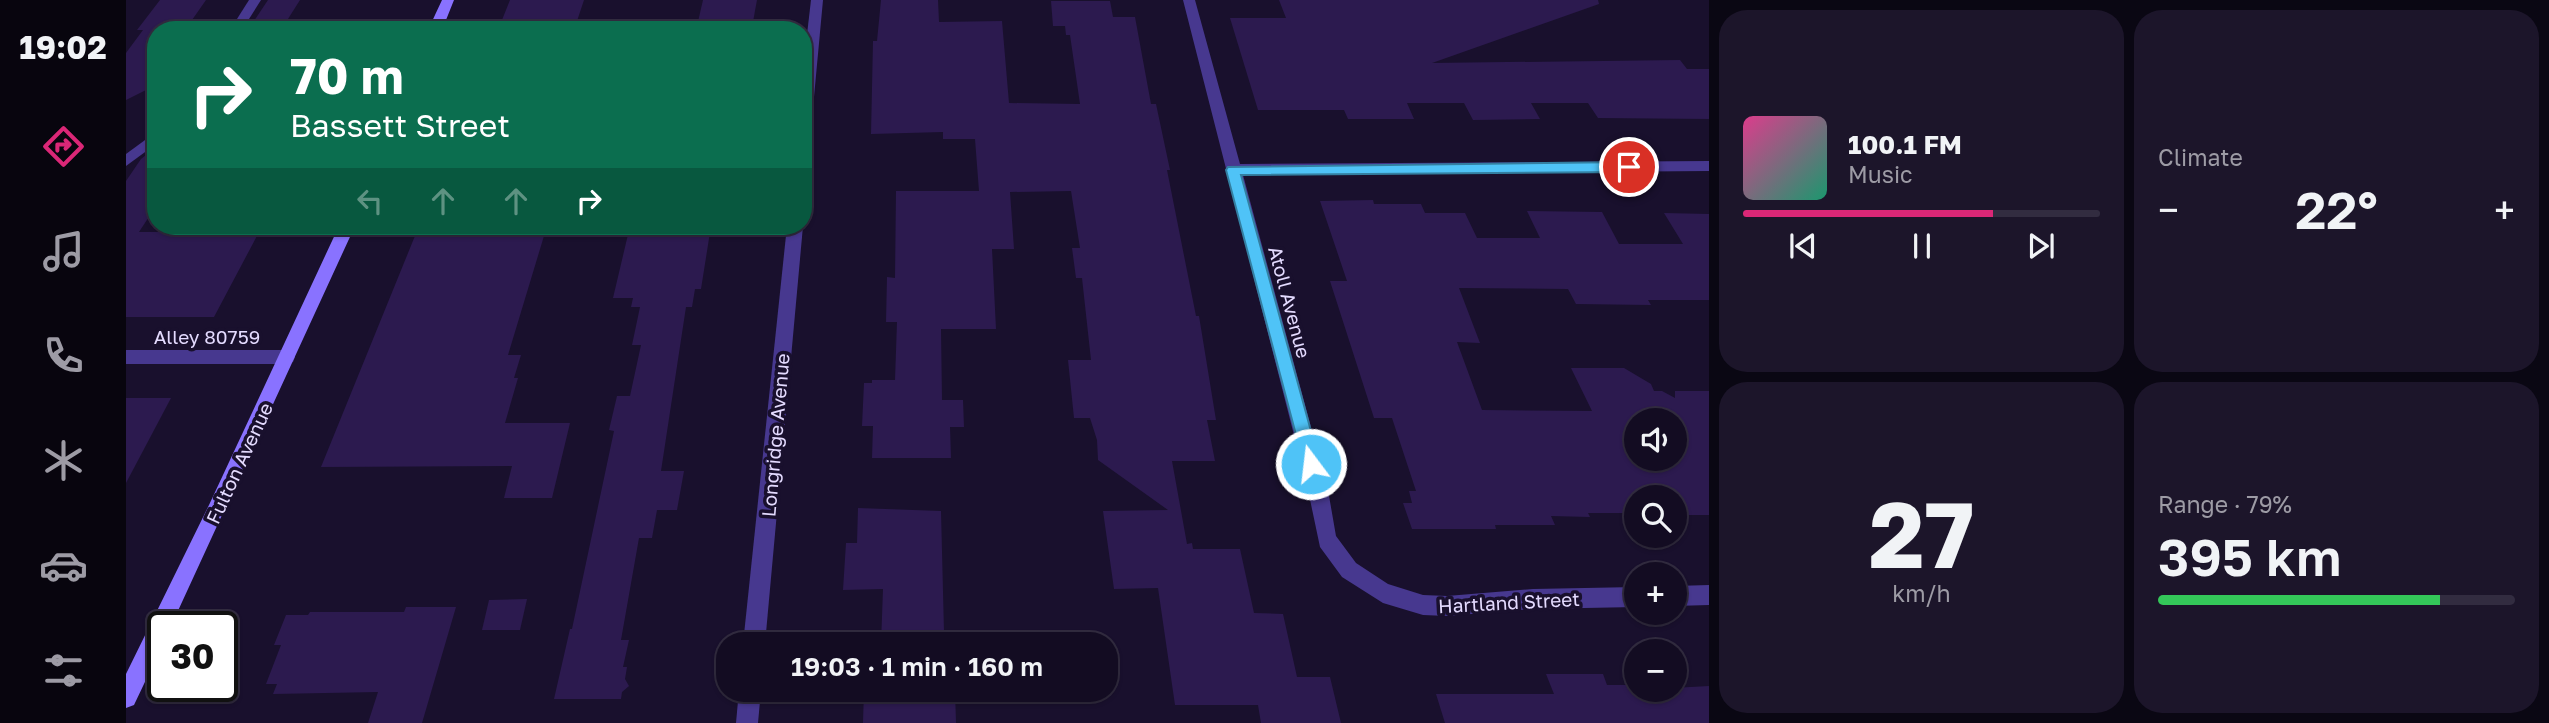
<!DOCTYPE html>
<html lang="en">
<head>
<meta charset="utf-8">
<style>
  :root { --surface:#130c22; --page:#1c152a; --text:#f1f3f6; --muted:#9d9ba5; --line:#322c40; --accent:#db2777 }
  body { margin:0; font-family:"Golos Text",sans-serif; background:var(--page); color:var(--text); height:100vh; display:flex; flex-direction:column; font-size:26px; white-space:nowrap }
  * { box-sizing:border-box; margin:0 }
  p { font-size:23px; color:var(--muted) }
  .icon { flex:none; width:38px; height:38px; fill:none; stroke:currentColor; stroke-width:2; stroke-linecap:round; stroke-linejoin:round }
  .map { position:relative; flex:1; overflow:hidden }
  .side { display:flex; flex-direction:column; gap:10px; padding:10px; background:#0a0713; width:840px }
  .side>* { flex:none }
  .banner { position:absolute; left:21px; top:21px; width:665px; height:214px; border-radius:28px; box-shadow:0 2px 5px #0004,0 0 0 2px var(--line); background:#0b6e4f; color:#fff; overflow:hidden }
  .controls { position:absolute; left:1498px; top:408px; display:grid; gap:14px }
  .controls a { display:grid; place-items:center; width:63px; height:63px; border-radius:50%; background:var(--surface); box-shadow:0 2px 5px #0004,0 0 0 2px var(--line); font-size:35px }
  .speed { position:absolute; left:21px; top:611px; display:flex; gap:14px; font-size:35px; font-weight:700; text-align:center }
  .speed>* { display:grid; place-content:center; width:91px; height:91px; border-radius:50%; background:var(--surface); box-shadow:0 2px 5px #0004,0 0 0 2px var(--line); line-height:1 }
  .speed .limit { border:4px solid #111; border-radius:10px; background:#fff; color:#111 }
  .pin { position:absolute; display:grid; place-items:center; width:60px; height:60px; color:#fff; margin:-30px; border:4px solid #fff; border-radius:50%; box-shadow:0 2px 7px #0007 }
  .me { position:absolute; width:77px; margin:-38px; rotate:345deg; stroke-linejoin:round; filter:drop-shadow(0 0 5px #0008) }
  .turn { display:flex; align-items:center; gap:24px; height:147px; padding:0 28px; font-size:32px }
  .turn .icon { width:91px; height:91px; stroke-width:2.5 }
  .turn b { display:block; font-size:49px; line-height:60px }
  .lanes { display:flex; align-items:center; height:66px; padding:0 28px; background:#0003; justify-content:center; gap:35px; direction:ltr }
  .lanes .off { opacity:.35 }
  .big { font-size:52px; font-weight:600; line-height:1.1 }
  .side .tile { flex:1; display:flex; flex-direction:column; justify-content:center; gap:10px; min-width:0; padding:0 24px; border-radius:28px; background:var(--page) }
  .side .dial { align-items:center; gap:0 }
  .dial b { font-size:91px; line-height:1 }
  .song { display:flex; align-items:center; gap:21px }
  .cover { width:84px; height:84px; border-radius:10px; background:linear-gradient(135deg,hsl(330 70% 55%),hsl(160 70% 35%)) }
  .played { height:7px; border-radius:4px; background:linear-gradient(90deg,var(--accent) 70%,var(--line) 70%) }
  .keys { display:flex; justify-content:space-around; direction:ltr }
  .heat { display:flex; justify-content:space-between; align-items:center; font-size:38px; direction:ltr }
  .charge { height:10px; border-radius:5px; background:linear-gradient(90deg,#34c759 79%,var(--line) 0) }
  .side .tiles { flex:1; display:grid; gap:10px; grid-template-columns:repeat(2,1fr) }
  .trip { position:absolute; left:590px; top:632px; width:402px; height:70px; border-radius:28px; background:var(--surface); box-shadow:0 2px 5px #0004,0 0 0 2px var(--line); font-weight:600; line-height:70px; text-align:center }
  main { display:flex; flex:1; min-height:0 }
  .dock { display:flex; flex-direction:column; width:126px; justify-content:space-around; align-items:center; background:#08050e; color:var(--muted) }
  .dock .icon { width:49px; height:49px }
  .dock .on { color:var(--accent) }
  .dock b { font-size:32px; color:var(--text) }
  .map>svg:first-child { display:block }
</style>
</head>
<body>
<main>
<nav class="dock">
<b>19:02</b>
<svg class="icon on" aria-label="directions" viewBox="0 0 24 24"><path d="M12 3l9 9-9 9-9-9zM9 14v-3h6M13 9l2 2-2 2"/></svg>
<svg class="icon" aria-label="music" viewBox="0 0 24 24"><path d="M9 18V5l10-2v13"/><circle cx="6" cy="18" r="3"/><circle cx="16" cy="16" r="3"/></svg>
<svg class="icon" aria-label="phone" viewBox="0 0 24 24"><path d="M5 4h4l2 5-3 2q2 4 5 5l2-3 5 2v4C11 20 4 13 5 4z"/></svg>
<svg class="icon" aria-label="climate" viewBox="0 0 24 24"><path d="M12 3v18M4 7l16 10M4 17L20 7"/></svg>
<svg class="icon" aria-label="car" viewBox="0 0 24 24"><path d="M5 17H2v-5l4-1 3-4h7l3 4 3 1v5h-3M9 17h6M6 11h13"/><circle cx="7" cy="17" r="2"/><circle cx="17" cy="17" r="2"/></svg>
<svg class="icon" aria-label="filters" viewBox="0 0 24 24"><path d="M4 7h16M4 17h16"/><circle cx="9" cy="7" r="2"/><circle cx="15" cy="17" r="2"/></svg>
</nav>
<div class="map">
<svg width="1583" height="723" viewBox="0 0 1583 723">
  <rect width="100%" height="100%" fill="#19102d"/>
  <g fill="#2c1a4f" fill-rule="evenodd">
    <path d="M34,0H80L59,30H30V85L0,100V53L17,30H11Z"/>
    <path d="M142,0H174L155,30H122Z"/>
    <path d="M384,0H458L448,30H372Z"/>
    <path d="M577,0H631L626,27L571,26Z"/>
    <path d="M755,0H812L813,22L876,21L883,103L954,104L944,35H940L939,26H927L925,1H984L987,17H1009L1025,104H1030L1044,170H1041L1070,316H1073L1090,420H1081L1089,461H1046L1061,544L1066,543L1067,549H1114L1128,613L1157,614L1171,677H1204L1215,723H1135L1132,705H1049L1032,588L988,589L977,511L1042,510L972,460L971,440L964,418H948L942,360H965L956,278H950L946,248H954L945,191L884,192L888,249H866L870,329H815L816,400H837L838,427H824L825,458H746L747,426H736L738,383H746V380H769L771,322H760L761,277L769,278L770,191H853L849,139H817V132L745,134L747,41H751Z"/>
    <path d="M1153,0H1472L1473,4L1306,63L1554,60L1561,69H1583V119L1472,118L1462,103H1405L1414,119L1347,120L1338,103H1281L1288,119H1222L1218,110H1132L1104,18H1160Z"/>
    <path d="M30,147V206L13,232H94L98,226H132L128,234H132L88,317H0V181L15,159Z"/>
    <path d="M1247,200L1248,204H1295L1299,213H1339L1351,238H1414L1401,211L1476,212L1493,244H1557L1538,213L1583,214V300H1522L1525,305L1450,304L1442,289L1333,288L1354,343L1331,342L1356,410L1466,411L1445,368H1498L1525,384L1528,391H1536L1549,398V391H1583V515H1549V497H1510V513H1462L1464,517L1425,516L1429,525H1369L1370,529H1286L1277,503H1286L1283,491H1290L1266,418H1248L1204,281H1221L1194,201ZM1510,420H1549V458H1510Z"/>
    <path d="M293,226H421L382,355H395L388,378H392L379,423H444L426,498H378L386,466L195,467Z"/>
    <path d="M504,226H585L575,289H569L566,307H560L535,471H558L551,510H531L526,538H513L495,640H503L497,667H501L499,679L503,686L496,692L495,699H428L444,629H446L488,431L483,430L491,396H504L515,345H506L514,307H505L507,298H487Z"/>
    <path d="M0,398H45L0,483Z"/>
    <path d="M732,508L815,511L818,632H829V644H755L757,589L717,590L720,543H731Z"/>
    <path d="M401,599L394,630H356L363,600Z"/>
    <path d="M280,607H330L296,723H242L252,692L147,694L151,684H140L155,645H148L160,615H182L184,612H278Z"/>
    <path d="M1420,674H1477L1481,685H1510V690L1583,686V723H1319L1310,694H1428Z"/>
    <path d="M738,690H829L830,723H737Z"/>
  </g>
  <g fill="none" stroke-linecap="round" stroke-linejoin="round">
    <g fill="#47388f" fill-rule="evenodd">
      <path d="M123,0H135L116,30H104Z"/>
      <path d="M30,132V144L0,166V154Z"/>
      <path d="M0,350H161L167,352L169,357L167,362L161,364H0Z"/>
    </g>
    <g fill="#47388f" fill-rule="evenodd">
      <path d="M685,0H697L684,140L677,145V69Z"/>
      <path d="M1057,0H1069L1114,164L1583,161V171L1117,175L1202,490L1210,536L1230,563L1262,584L1297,595L1321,596L1407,589L1510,587V607L1407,609L1321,616L1297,615L1257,603L1216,577L1194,547L1182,490Z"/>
      <path d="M661,226H677L639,644H617Z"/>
      <path d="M1583,585V605L1549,606V586Z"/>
      <path d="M613,690H635L632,723H610Z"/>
    </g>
    <g fill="#8972ff" fill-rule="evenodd">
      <path d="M316,0H328L316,30H302Z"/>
      <path d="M213,226H229L45,626H37V644L8,705L0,708V674L83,505Z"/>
    </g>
  </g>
  <path fill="#4fc3f7" stroke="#337fa1" stroke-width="2" d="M1503,162L1510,167L1503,172L1115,175L1194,464L1191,469L1185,471L1179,469L1100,170L1102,167Z"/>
  <g text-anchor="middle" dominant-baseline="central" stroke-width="7" stroke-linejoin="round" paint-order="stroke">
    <g font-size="19" fill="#e4dbff" stroke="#19102d">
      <text transform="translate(1164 302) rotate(75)">Atoll Avenue</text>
      <text x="81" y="336">Alley 80759</text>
      <text transform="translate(649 435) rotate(-85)">Longridge Avenue</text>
      <text transform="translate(113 463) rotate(-65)">Fulton Avenue</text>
      <text transform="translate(1383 602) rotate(-3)">Hartland Street</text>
    </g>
  </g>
</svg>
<div class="controls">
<a><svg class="icon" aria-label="sound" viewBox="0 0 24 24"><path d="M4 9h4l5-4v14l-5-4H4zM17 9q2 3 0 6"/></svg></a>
<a><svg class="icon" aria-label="search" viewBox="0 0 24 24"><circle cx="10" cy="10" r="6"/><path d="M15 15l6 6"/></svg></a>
<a>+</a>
<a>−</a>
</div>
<div class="speed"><div class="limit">30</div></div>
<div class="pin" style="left:1503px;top:167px;background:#d93025"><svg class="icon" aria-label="arrive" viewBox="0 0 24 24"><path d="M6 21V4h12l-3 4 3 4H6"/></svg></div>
<svg class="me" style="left:1185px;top:464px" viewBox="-20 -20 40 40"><circle r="17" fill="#4fc3f7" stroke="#fff" stroke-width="3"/><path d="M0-11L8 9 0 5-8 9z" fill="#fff"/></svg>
<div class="trip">19:03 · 1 min · 160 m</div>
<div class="banner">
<div class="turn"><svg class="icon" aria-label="right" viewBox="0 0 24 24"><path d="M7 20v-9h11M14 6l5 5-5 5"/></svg><div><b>70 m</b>Bassett Street</div></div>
<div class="lanes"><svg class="icon off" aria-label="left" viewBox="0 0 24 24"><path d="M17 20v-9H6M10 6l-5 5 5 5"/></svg><svg class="icon off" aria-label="ahead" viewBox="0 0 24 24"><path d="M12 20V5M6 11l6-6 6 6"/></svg><svg class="icon off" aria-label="ahead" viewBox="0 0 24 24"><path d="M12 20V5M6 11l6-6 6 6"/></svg><svg class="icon" aria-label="right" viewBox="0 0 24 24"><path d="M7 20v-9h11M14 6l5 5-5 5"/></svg></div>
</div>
</div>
<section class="side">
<div class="tiles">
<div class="tile">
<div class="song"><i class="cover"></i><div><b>100.1 FM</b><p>Music</p></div></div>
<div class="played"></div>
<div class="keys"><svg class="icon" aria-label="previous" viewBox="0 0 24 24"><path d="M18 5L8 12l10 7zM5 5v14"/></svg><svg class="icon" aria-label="pause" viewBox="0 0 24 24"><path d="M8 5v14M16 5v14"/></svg><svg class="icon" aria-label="next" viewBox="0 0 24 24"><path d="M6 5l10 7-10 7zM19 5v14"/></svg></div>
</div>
<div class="tile"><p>Climate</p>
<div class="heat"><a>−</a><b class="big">22°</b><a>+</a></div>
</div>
<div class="tile dial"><b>27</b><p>km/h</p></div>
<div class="tile"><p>Range · 79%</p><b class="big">395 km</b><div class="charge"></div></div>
</div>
</section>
</main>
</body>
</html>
